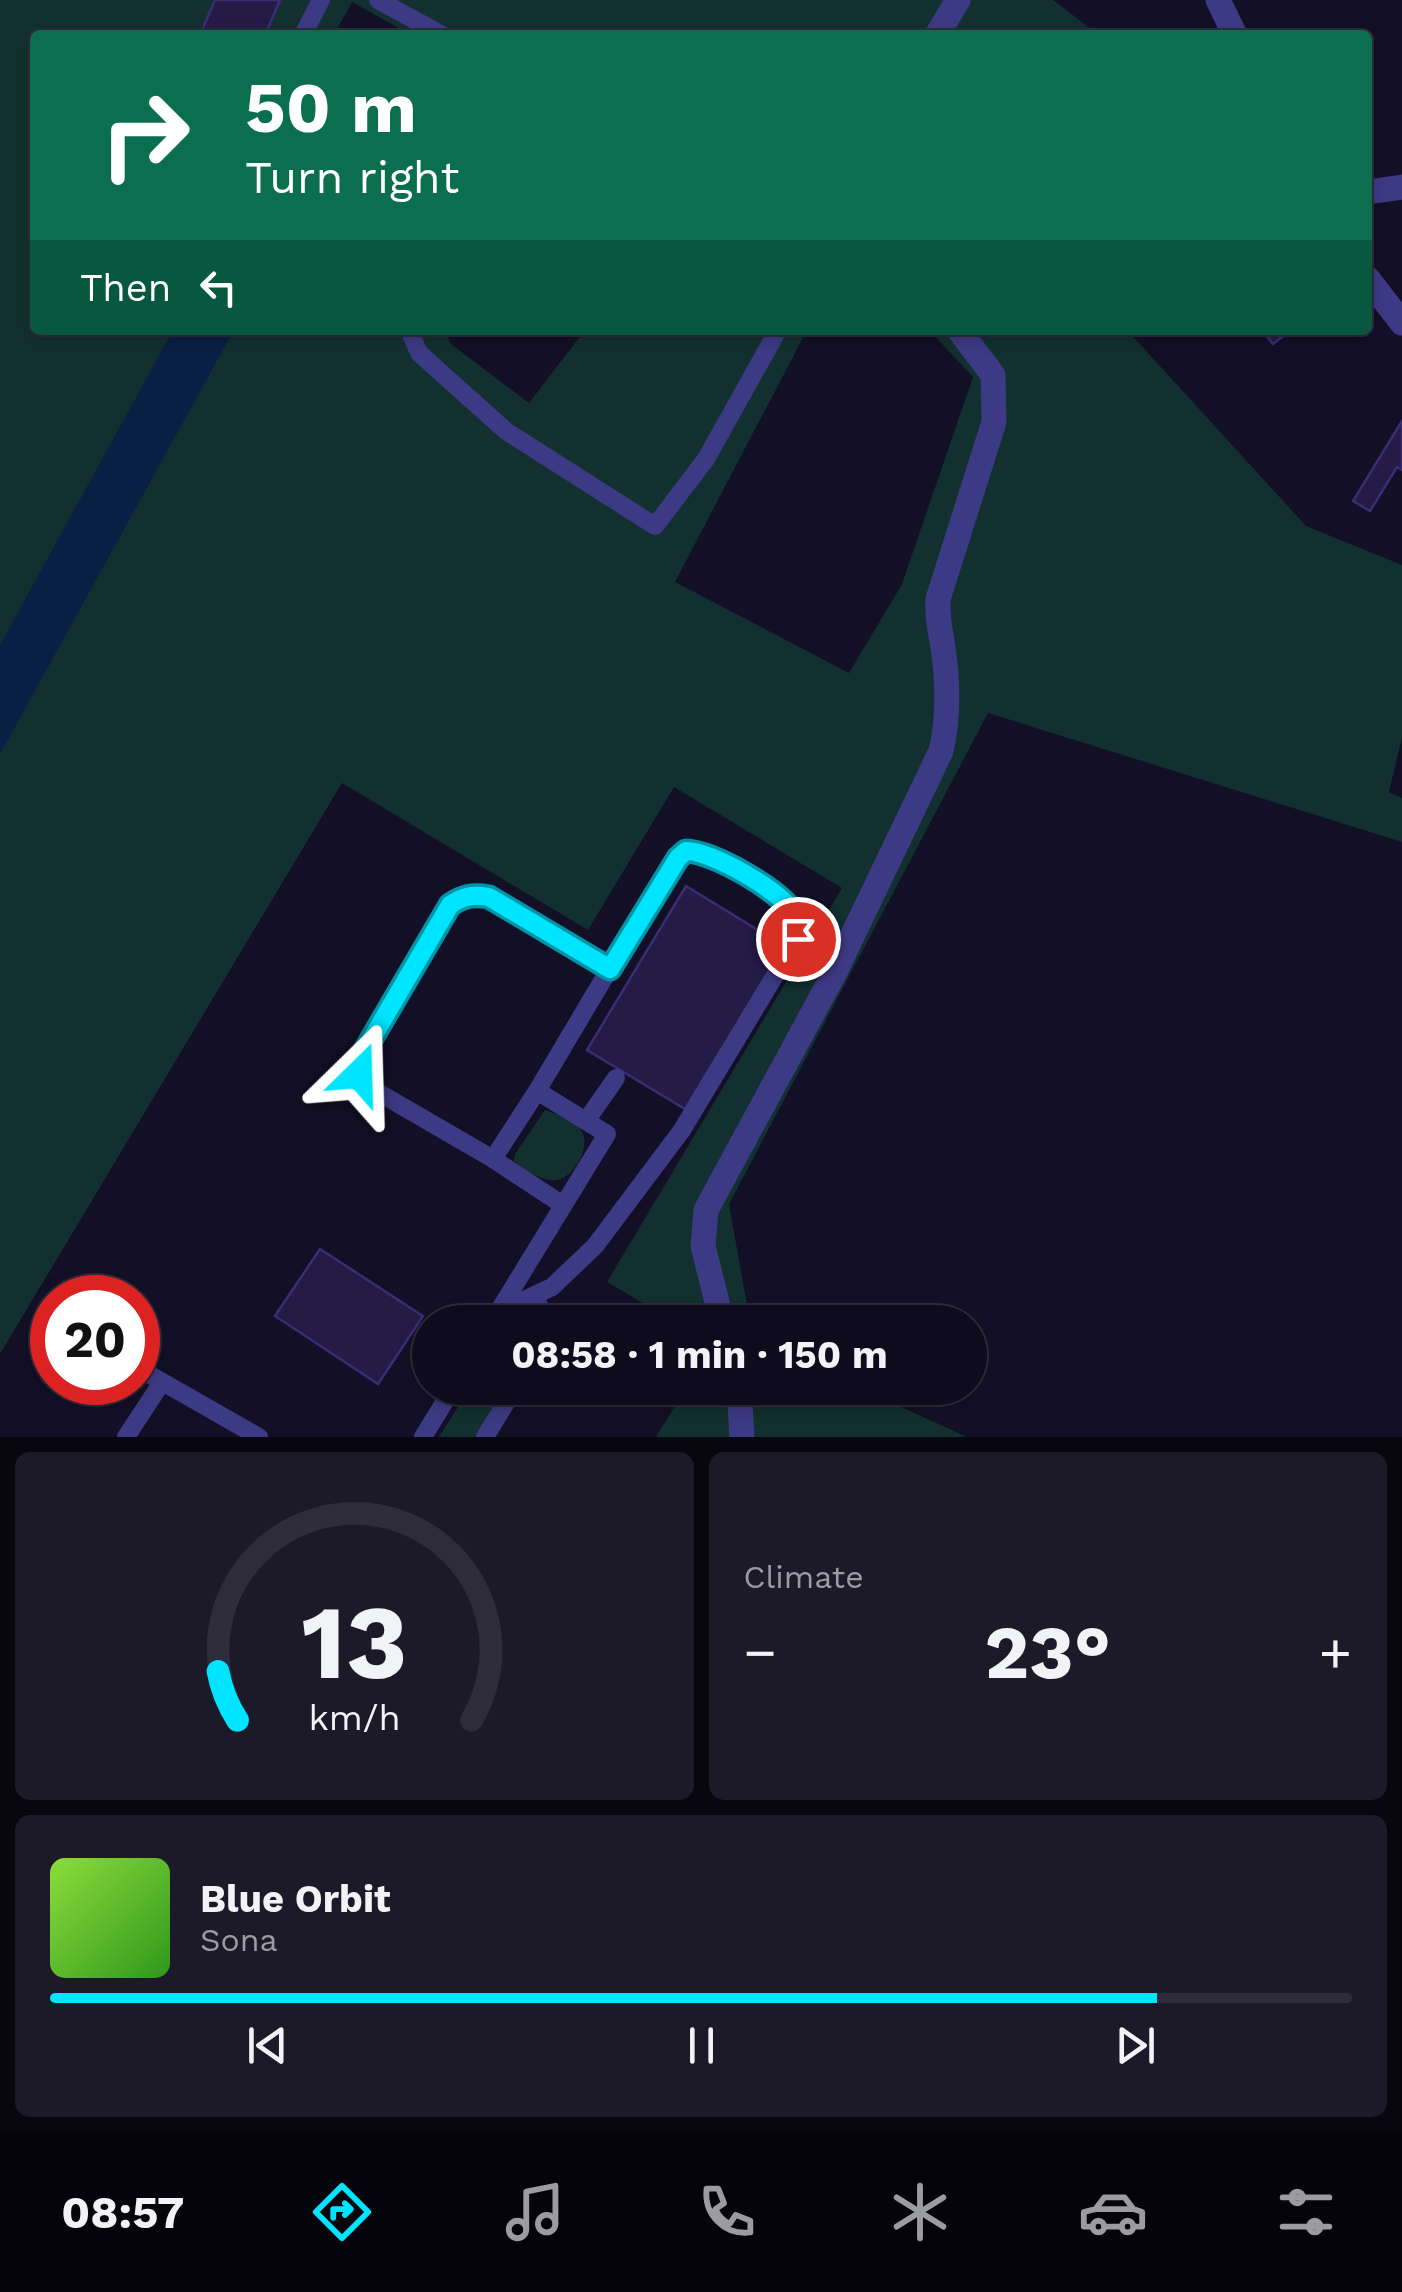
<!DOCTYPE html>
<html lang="en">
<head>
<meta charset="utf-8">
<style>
  :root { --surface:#0e0b1c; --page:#1c1929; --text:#f1f3f6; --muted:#9b9ba3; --line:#2e2b3b; --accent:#00e5ff }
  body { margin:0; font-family:"Work Sans",sans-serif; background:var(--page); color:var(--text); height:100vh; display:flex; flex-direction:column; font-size:38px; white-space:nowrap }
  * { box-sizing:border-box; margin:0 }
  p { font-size:32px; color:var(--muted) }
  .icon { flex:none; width:55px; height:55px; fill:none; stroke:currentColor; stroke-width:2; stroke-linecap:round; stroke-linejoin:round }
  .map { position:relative; height:1437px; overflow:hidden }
  .drawer { display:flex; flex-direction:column; gap:15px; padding:15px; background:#08060f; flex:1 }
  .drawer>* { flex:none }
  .top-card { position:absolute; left:30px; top:30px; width:1342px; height:305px; border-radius:10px; box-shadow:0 5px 15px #0003,0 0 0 2px var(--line); background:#0b6e4f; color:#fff; overflow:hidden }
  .speed { position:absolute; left:30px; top:1275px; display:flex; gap:20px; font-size:50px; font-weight:700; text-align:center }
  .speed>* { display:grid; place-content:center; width:130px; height:130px; border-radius:50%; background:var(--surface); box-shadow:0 5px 15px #0003,0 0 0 2px var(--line); line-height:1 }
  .speed .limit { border:15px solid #d22; background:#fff; color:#111 }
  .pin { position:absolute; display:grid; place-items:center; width:85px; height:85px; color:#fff; margin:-42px; border:5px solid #fff; border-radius:50%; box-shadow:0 2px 10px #0007 }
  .me { position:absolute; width:110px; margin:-55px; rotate:22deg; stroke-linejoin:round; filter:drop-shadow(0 0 8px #0008) }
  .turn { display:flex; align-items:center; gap:35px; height:210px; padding:0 50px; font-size:45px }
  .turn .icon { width:130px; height:130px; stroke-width:2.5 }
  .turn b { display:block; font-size:70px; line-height:85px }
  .then { display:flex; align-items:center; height:95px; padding:0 50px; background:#0003; gap:20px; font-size:38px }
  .big { font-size:75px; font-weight:700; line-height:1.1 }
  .drawer .widget { flex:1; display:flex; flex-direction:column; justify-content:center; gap:15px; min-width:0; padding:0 35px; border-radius:15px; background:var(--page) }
  .drawer .dial { align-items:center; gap:0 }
  .dial svg { height:260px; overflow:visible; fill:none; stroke:var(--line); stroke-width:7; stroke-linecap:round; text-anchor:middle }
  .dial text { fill:var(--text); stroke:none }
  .song { display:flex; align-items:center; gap:30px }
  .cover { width:120px; height:120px; border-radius:15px; background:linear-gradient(135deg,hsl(90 70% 55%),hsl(110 70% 35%)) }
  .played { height:10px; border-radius:5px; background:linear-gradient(90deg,var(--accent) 85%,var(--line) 85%) }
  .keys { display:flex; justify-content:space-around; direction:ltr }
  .heat { display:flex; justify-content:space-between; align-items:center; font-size:55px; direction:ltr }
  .drawer .tiles { flex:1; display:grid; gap:15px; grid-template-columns:1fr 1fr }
  .widget:last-child { grid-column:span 2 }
  .trip { position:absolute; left:412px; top:1305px; width:575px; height:100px; border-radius:50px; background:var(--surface); box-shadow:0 5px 15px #0003,0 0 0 2px var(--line); font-weight:700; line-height:100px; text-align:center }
  .tabs { display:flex; height:160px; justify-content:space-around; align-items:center; background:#06040b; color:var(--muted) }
  .tabs .icon { width:70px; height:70px }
  .tabs .active { color:var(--accent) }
  .tabs b { font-size:45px; color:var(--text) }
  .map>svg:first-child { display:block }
</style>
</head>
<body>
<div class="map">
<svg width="1402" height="1437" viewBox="0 0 1402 1437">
  <rect width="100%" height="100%" fill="#130f26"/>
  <g fill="#12302f">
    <path d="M0,0H1053L1099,35H411L352,2L334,35H35V330H444L451,344L529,403L585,330H807L675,582L849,673L902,584L973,377L929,330H1127L1306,526L1402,565V737L1389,792L1402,798V842L988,713L729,1204L750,1322H675L607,1282L842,888L674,787L588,930L342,783L0,1354Z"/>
    <path d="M545,1110C557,1114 571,1119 580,1129C593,1144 575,1177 557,1180C543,1182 524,1170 514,1161L515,1154Z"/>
    <path d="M470,1388H505L475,1437H439Z"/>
    <path d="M686,1388H860L967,1437H656Z"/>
  </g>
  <path fill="#0a1f44" d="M173,330H234L0,754V645Z"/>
  <g fill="#241b47" stroke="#3b2d73" stroke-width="2.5">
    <path d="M215,0H280L265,35H200Z"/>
    <path d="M1262,330H1291L1273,344Z"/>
    <path d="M1402,421V470L1397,467L1370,511L1353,501Z"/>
    <path d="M686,886L784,946L685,1109L587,1050Z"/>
    <path d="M320,1249L423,1316L378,1384L275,1316Z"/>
  </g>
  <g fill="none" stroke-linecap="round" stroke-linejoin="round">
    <g stroke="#3d3a85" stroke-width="18">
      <path d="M378,0L442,35"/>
      <path d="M303,35L321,0"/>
      <path d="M409,330L419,353L506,431L655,526L706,459L778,330"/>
      <path d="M586,1121L616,1078"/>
      <path d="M493,1159L369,1087L359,1074V1063L450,905C463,896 473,894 489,897L610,969"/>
      <path d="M535,1295L545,1322"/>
      <path d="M499,1312L552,1287L595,1246L682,1130L797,939L795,916C773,891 719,851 686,851L677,858L645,909L537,1091"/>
      <path d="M492,1322L607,1134L537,1091L493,1159L563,1205"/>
      <path d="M138,1368L259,1437"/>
      <path d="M126,1437L162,1382"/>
      <path d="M423,1437L453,1388"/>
      <path d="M485,1437L515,1388"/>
    </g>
    <g stroke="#3d3a85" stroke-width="25">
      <path d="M937,35L958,0"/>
      <path d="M1368,192L1402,187"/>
      <path d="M722,1322L703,1246L706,1210L835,972L941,751C949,717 948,682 943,647C940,630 937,617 938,599L994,422L993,375L959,330"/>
      <path d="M739,1388L742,1437"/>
    </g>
    <g stroke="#3d3a85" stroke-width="25">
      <path d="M1218,0L1235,35"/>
      <path d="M1368,279L1402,323"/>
    </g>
  </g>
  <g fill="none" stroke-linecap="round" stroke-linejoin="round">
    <defs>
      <path id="route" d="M359,1074L358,1062L450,905C463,896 473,894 489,897L610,969L678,858L686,851C712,851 782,891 795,915C799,922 798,931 798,939"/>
    </defs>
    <use href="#route" stroke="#0095a6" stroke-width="25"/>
    <use href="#route" stroke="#00e5ff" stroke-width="18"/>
  </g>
</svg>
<div class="speed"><div class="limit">20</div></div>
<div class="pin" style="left:798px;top:939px;background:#d93025"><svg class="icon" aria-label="arrive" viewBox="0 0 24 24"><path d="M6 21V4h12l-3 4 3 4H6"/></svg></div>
<svg class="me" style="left:359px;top:1074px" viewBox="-20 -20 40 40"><path d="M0-17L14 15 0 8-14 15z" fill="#00e5ff" stroke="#fff" stroke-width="4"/></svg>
<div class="trip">08:58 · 1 min · 150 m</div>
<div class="top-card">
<div class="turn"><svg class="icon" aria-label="right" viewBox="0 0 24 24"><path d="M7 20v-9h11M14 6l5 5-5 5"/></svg><div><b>50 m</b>Turn right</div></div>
<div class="then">Then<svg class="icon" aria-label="left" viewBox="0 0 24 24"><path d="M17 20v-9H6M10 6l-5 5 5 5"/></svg></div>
</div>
</div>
<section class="drawer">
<div class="tiles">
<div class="widget dial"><svg viewBox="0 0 100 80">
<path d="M14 69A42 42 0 1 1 86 69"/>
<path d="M14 69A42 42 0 0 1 8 54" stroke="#00e5ff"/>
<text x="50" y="56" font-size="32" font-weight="700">13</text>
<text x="50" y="72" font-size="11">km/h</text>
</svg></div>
<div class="widget"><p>Climate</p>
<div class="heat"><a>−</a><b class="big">23°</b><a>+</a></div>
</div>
<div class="widget">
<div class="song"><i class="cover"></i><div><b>Blue Orbit</b><p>Sona</p></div></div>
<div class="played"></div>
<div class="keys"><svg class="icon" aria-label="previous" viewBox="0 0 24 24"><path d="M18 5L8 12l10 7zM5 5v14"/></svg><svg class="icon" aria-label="pause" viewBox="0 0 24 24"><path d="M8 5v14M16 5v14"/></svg><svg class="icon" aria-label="next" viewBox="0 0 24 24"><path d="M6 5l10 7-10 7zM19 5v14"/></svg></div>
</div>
</div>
</section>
<nav class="tabs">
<b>08:57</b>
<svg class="icon active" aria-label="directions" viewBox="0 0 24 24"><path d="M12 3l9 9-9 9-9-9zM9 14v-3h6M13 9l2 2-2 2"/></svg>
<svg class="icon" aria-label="music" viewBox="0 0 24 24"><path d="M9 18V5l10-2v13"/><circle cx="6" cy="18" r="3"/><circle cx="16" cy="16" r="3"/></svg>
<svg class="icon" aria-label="phone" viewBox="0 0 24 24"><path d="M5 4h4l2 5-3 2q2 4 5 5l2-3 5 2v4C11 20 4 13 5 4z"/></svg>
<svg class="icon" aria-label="climate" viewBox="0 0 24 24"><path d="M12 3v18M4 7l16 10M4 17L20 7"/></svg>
<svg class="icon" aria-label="car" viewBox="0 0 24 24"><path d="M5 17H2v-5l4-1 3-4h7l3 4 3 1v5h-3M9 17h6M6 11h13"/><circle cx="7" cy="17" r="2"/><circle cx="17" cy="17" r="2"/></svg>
<svg class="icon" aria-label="filters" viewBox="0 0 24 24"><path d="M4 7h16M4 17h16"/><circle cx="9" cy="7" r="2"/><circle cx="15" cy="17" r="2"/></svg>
</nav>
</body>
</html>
